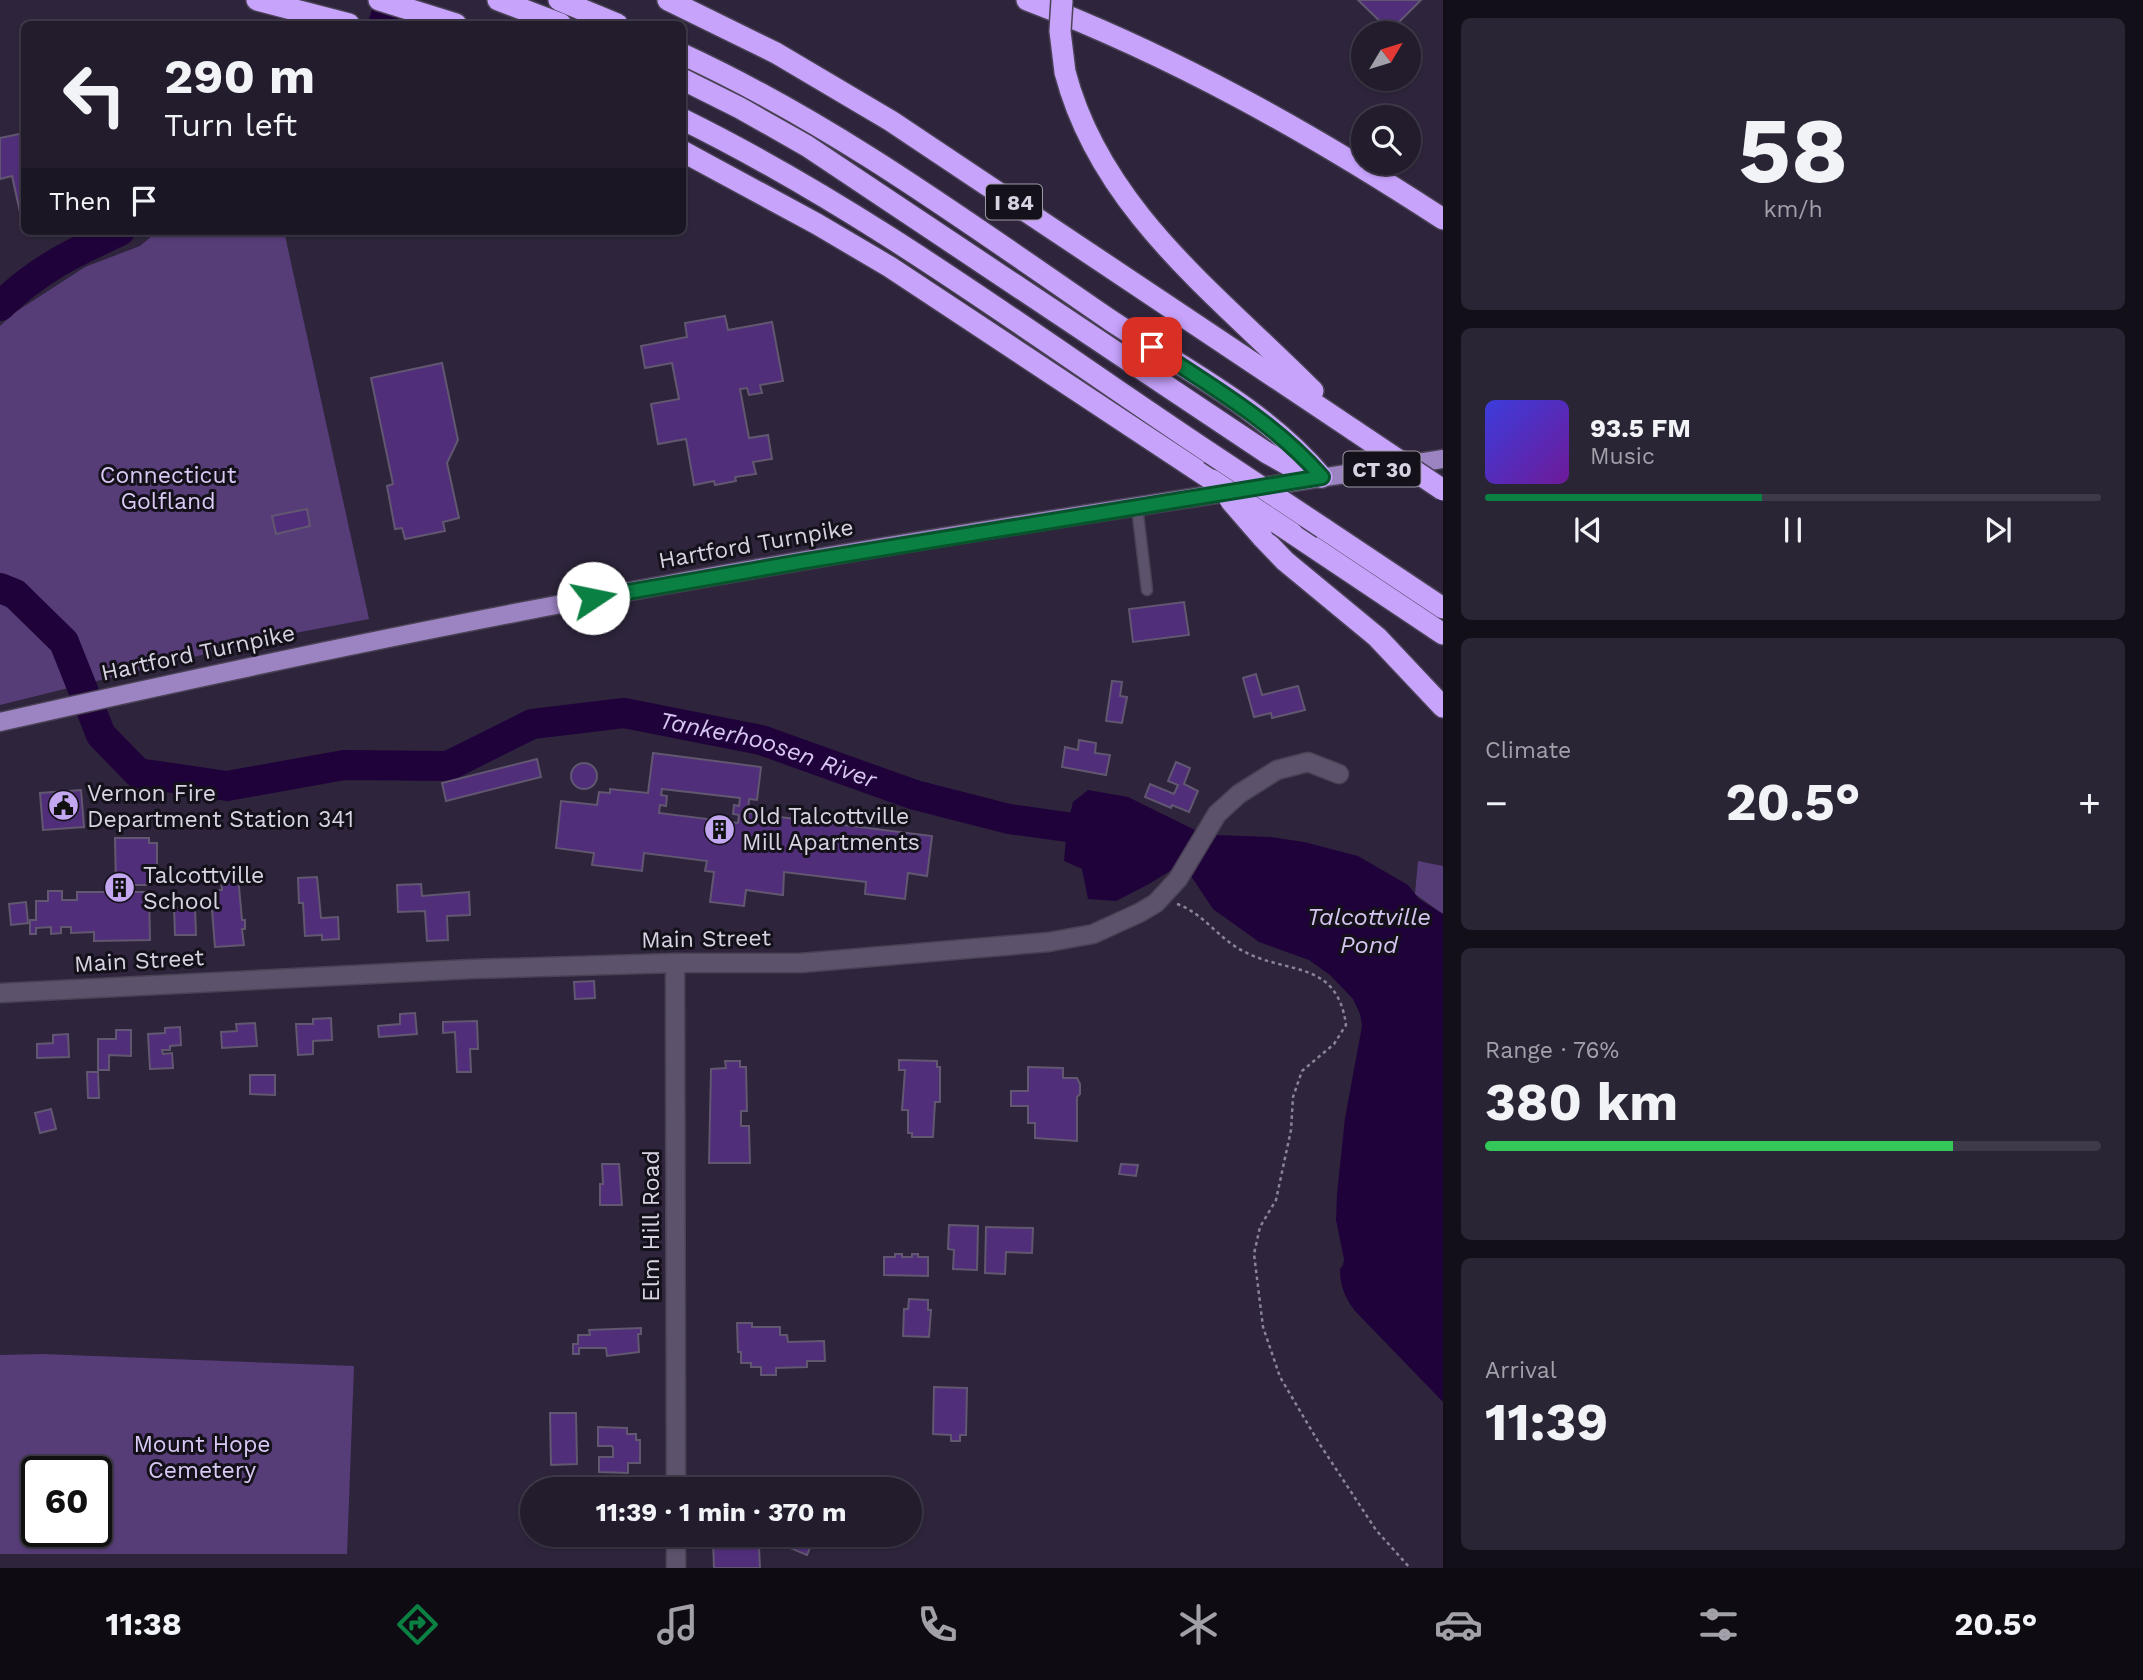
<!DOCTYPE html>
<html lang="en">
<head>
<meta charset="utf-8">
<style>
  :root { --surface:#221c2d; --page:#2a2535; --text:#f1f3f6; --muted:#a2a1aa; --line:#3f3a49; --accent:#0b8043 }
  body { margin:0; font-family:"Work Sans",sans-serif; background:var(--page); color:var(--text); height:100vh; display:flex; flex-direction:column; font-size:26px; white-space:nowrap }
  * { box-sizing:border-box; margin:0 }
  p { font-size:23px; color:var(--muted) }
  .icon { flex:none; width:38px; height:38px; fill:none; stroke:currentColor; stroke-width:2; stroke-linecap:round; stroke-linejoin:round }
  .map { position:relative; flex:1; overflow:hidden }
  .details { display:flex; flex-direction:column; gap:18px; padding:18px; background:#130f19; width:700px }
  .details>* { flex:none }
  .banner { position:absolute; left:21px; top:21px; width:665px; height:214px; border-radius:10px; box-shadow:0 2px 5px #0004,0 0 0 2px var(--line); background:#221c2d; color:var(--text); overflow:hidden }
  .needle { width:46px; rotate:52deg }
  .buttons { position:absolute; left:1351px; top:21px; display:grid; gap:14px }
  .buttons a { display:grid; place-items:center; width:70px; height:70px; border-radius:50%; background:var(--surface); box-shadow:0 2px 5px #0004,0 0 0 2px var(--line); font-size:35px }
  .speed { position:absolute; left:21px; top:1456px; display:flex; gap:14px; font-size:35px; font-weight:700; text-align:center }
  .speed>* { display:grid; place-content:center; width:91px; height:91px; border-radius:50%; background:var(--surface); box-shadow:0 2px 5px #0004,0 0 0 2px var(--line); line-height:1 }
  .speed .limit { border:4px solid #111; border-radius:10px; background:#fff; color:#111 }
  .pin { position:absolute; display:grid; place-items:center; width:60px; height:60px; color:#fff; margin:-30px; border-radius:14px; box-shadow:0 4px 10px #0006 }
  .me { position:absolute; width:77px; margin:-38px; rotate:79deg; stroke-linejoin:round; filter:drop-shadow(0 0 5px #0008) }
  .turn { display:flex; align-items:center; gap:24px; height:147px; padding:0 28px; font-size:32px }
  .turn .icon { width:91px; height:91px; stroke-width:2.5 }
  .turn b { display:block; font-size:49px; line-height:60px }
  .then { display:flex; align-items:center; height:66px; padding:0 28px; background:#0003; gap:14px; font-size:26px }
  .big { font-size:52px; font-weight:700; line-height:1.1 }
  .details .widget { flex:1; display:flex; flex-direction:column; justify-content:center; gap:10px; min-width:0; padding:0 24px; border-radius:10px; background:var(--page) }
  .details .dial { align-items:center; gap:0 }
  .dial b { font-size:91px; line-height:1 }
  .song { display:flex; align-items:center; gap:21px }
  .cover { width:84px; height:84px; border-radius:10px; background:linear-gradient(135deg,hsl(240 70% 55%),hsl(280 70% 35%)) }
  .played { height:7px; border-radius:4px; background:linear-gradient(90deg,var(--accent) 45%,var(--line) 45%) }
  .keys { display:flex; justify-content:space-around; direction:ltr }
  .heat { display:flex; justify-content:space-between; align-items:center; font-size:38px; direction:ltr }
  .charge { height:10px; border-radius:5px; background:linear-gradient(90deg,#34c759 76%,var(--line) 0) }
  .trip { position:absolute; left:520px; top:1477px; width:402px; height:70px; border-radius:35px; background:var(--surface); box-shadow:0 2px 5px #0004,0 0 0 2px var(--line); font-weight:700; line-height:70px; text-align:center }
  .tab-bar { display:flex; height:112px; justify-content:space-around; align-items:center; background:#0e0b12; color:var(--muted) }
  .tab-bar .icon { width:49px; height:49px }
  .tab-bar .selected { color:var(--accent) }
  .tab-bar b { font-size:32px; color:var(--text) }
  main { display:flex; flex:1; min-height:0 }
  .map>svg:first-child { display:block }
</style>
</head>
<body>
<main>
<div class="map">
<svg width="1443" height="1568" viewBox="0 0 1443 1568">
  <rect width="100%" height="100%" fill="#2e253c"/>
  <g fill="#573d78" fill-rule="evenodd">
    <path d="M158,231H284L369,619L274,637L0,705V326L14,313L85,267L140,246Z"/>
    <path d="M1418,861L1443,866V914L1415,894Z"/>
    <path d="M42,1354L354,1366L347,1554H0V1355ZM37,1472H96V1531H37Z"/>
  </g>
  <path fill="#20023a" d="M1088,790L1128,797L1195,830L1215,835L1271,837L1304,842L1358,856L1408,885L1419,899L1443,914V1402L1355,1311C1345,1298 1340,1286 1340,1269L1343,1265L1344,1259L1336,1220L1337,1194L1345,1118L1362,1026L1360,1014L1353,999L1330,975L1309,960L1259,942L1213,909L1191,876L1173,869L1149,884L1116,901L1088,899L1082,869L1064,861L1067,827L1073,802Z"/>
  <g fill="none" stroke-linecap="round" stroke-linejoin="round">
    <g stroke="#20023a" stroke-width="30">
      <path d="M383,24L391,0"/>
      <path d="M0,306C40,268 71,254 120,231"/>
      <path id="s1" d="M0,588L15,594L64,642L101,735L138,773L227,786L344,765L448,766L532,724L624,713L761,740L915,795L1009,819L1067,827L1106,836"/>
    </g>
  </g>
  <g fill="#512e79" stroke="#615770" stroke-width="2" fill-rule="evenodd">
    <path d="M1358,0H1421L1390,31Z"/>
    <path d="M24,133V211L20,212L12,176L0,179V138Z"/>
    <path d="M725,316L728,330L772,322L783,381L760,385L762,393L749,395L747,388L740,389L749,438L768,435L772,459L753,462L756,474L735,477L736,481L715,485L714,481L694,485L686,439L658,444L651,404L679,399L672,363L645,368L641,346L687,337L685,323Z"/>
    <path d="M442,363L458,440L447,463L459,518L443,522L445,531L405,539L402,528L395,529L387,486L393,484L371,378Z"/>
    <path d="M307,509L310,526L276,534L272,516Z"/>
    <path d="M1184,602L1189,635L1133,642L1129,609Z"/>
    <path d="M1256,674L1262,695L1298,686L1305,710L1272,718L1271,713L1254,717L1243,678Z"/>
    <path d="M1112,681L1122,682L1120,696L1127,697L1122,723L1106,721Z"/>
    <path d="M1079,740L1096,743L1095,753L1110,755L1106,775L1062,767L1065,747L1078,750Z"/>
    <path d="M653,753L761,767L757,800L749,799L748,813L932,836L927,876L908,873L905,899L865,894L866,882L784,872L783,895L746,890L744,906L710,902L714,872L705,871L707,861L644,853L642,871L592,865L594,853L556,848L561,801L597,805L599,792L610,793V789L648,793ZM662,789L740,798L739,806L734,805L733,814L739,815L738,823L659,813L660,805L666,806L667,796L661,795Z"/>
    <path d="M537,759L541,777L446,801L442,783Z"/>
    <path d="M1176,762L1190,768L1184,784L1198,791L1189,812L1172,805L1171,808L1145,797L1150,784L1174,794L1178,785L1168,781Z"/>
    <circle cx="584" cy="776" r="13"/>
    <path d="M81,790L84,827L43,830L40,793Z"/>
    <path d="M115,838H149V843H157V879H150V885H130V892H149L150,940L94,941V932L71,933V927H61V933L51,934V927L36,928V934H30V920H36V901H48V891H62V900H77V892H111V886H116Z"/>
    <path d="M238,876L242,920H245V929H242L244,945L215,947L212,910H218L217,890H222L221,877Z"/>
    <path d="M317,877L321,918L338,917L339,939L322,940V935L305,936L303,903H299L298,878Z"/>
    <path d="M421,884L422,896L469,892L470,915L447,916L448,940L427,941L425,911L398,912L397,885Z"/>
    <path d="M26,902L28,923L11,925L9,904Z"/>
    <path d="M174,907H195L196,935H175Z"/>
    <path d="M594,981L595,998L575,999L574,982Z"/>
    <path d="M415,1013L417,1034L379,1037L378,1026L400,1024V1014Z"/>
    <path d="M331,1018L332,1040L313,1041V1054L298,1055L296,1024H313V1019Z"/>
    <path d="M477,1021L478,1049H470L471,1072H457L455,1032L443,1033V1022Z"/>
    <path d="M255,1023L257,1046L222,1048L221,1032L237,1031L236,1024Z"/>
    <path d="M180,1027L181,1045L170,1046V1050H162L163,1054L172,1053L173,1068L150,1069L148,1034L165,1033V1028Z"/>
    <path d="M116,1030H131V1056L109,1055V1070H98V1039H116Z"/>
    <path d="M68,1034L69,1057L37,1058V1044L53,1043V1035Z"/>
    <path d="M899,1060L937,1061V1067H940V1102H935L933,1137H912V1133H908V1110H902L905,1070H899Z"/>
    <path d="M725,1061H740V1067H746L747,1111H741V1126H749L750,1163H709L711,1069L726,1068Z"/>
    <path d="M1028,1067L1063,1068V1078H1077L1080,1084V1094L1077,1097V1141L1035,1138V1123H1028V1106H1011V1091H1028Z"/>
    <path d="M87,1072H98L99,1098H88Z"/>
    <path d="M250,1075H275V1095L250,1094Z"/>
    <path d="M51,1109L56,1129L40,1133L35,1113Z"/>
    <path d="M602,1164H619L622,1205H600V1184H603Z"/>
    <path d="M1121,1164L1138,1165L1136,1176L1119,1174Z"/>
    <path d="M949,1225L978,1226L977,1270L953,1269L954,1250L948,1249Z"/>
    <path d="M986,1227L1033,1228L1032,1253L1006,1252L1005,1274L985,1273Z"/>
    <path d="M895,1254H902V1257H912V1254H918V1257H928V1276L884,1275V1257H895Z"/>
    <path d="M909,1299L928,1300V1310H931L929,1337L903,1336L904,1309H908Z"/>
    <path d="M737,1323H752V1327H780V1335H787L788,1342L824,1341L825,1361H807V1367L776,1368V1375H761V1367H751V1363H741V1352H738Z"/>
    <path d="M641,1328V1334H638L639,1352L607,1356L606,1348H579V1354H573V1344H578V1335H590L589,1330Z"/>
    <path d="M934,1387L967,1388L966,1435H960V1441H951V1435L933,1434Z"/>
    <path d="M550,1413H576L577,1464L551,1465Z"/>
    <path d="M598,1427L627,1428V1434H636V1440H640V1463H628V1473L599,1472V1457H613V1448L612,1446H598Z"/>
    <path d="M793,1535L813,1541L807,1555L790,1548Z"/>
    <path d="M739,1540V1548L759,1547L760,1568H714L713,1541Z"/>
  </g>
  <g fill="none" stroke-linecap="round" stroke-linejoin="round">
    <defs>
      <path id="service" d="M1137,507L1147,590"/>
      <g id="minor">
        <path d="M675,963L676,1489"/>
        <path d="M0,993L472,969L675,963H800L1049,942L1093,934L1139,913L1156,903L1178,879L1217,814L1239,794L1277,770L1308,762L1339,774"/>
        <path d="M676,1535V1568"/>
      </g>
      <path id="primary" d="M0,722C221,672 442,625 664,585C923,538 1183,499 1443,459"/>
      <g id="motorway">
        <path d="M257,0L349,24"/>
        <path d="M379,0L456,24"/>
        <path d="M498,0L561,24"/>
        <path d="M559,0L617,24"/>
        <path d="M668,0L776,53L891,121L1355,431"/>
        <path d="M1027,0C1174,56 1311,133 1443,219"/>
        <path d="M682,54C836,125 971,225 1110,320C1182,368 1265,409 1322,477"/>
        <path d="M1065,72C1101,210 1218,295 1313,391"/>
        <path d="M682,79L740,108L807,146L1267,453L1294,468L1321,477"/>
        <path d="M682,119C869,211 1037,338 1210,453"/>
        <path d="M682,151L817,224L890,267L1212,480"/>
        <path d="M1323,528L1443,608"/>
        <path d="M1292,533L1443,634"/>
        <path d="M1262,537L1285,561L1377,637L1443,707"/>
      </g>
    </defs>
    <use href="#service" stroke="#494154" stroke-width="13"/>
    <use href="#minor" stroke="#494154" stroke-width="21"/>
    <use href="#primary" stroke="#494154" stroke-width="21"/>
    <use href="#motorway" stroke="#494154" stroke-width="24"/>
    <path stroke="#8b8496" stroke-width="2.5" stroke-dasharray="3.5 3.5" stroke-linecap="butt" d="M1177,904C1203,913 1219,939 1243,951C1287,975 1337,959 1346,1025L1334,1044L1302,1071L1293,1097L1291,1130L1276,1200L1260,1227L1254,1254L1263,1327L1280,1377L1319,1443L1376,1530L1410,1568"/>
    <use href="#service" stroke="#5c526b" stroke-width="10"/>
    <use href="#minor" stroke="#5c526b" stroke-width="18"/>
    <use href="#primary" stroke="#9c83c2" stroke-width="18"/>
    <use href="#motorway" stroke="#c7a3fc" stroke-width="21"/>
    <defs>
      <g id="motorway-bridge">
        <path d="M1062,0L1060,31L1065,72"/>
        <path d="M1355,431L1443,490"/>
        <path d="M1210,453L1323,528"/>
        <path d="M1212,480L1292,533"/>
        <path d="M1230,500L1262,537"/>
      </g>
    </defs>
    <use href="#motorway-bridge" stroke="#494154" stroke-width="24" stroke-linecap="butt"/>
    <use href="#motorway-bridge" stroke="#c7a3fc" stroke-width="21"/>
  </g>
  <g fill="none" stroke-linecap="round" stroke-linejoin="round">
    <defs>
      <path id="route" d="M593,598L806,561L1322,477C1274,422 1212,387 1152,347"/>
    </defs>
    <use href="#route" stroke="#07532c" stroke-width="18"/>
    <use href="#route" stroke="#0b8043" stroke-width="12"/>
  </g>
  <defs>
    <symbol id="civic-disc" viewBox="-11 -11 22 22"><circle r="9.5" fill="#c4a7f1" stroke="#15111b"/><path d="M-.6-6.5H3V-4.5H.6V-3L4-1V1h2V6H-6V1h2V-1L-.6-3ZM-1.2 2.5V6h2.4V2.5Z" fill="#111"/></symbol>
    <symbol id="building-disc" viewBox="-11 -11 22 22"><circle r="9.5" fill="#c4a7f1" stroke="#15111b"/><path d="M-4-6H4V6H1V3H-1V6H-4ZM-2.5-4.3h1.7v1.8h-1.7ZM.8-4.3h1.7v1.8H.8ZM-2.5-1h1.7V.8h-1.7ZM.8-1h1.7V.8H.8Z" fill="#111"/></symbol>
  </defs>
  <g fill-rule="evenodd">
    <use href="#civic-disc" x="46" y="788" width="35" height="35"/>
    <use href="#building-disc" x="702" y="812" width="35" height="35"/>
    <use href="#building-disc" x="102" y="870" width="35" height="35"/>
  </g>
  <g text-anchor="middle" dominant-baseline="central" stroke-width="6" stroke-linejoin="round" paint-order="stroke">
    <g fill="#15111b" stroke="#9e99a6" stroke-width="2">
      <rect x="986" y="184.5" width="56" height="35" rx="5"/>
      <rect x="1343.5" y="451.5" width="77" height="35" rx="5"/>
    </g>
    <g font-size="21" font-weight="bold" fill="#d8d3e1">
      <text x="1014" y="202">I 84</text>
      <text x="1382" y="469">CT 30</text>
    </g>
    <g font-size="23" fill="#dac9f5" stroke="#15111b">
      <text x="168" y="475">Connecticut<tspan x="168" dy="26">Golfland</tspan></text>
      <text x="202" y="1444">Mount Hope<tspan x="202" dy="26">Cemetery</tspan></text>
    </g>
    <g font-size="23" fill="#d8d3e1" stroke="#15111b">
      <text transform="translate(756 544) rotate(-10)">Hartford Turnpike</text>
      <text transform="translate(198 653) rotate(-12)">Hartford Turnpike</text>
      <text transform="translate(706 939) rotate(-1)">Main Street</text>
      <text transform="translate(139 961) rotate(-3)">Main Street</text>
      <text transform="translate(651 1226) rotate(-90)">Elm Hill Road</text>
    </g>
    <g font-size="23" fill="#d8d3e1" stroke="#15111b" text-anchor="start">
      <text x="87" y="793">Vernon Fire<tspan x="87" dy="26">Department Station 341</tspan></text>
      <text x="742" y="816">Old Talcottville<tspan x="742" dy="26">Mill Apartments</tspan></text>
      <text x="143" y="875">Talcottville<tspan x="143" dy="26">School</tspan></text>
    </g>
    <g font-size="24" font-style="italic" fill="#d5c5f0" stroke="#15111b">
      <text stroke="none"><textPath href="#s1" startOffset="886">Tankerhoosen River</textPath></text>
      <text x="1369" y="917">Talcottville<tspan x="1369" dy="28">Pond</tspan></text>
    </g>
  </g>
</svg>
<div class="buttons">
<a><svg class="needle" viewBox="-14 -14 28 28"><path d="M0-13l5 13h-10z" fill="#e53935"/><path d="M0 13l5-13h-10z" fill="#a2a1aa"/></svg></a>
<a><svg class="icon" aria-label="search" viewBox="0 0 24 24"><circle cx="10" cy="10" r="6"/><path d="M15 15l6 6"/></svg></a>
</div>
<div class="speed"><div class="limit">60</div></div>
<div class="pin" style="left:1152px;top:347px;background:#d93025"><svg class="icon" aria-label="arrive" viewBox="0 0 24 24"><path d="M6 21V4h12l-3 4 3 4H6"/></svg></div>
<svg class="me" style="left:593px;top:598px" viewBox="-20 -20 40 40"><circle r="19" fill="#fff"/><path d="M0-13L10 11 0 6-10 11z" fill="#0b8043"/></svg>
<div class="trip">11:39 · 1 min · 370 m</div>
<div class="banner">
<div class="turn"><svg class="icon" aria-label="left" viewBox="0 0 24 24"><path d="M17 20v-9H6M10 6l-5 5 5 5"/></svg><div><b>290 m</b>Turn left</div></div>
<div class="then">Then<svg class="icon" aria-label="arrive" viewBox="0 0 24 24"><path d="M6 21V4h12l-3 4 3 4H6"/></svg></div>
</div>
</div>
<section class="details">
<div class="widget dial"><b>58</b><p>km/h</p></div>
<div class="widget">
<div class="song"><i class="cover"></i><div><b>93.5 FM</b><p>Music</p></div></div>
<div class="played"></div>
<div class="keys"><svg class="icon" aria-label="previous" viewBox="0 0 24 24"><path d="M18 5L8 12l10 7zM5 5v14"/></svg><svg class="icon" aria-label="pause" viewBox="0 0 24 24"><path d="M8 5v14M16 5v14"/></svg><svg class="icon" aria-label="next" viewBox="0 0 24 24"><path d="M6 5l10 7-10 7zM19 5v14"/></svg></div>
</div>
<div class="widget"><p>Climate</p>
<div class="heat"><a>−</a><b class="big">20.5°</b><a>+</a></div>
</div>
<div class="widget"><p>Range · 76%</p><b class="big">380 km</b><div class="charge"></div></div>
<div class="widget"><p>Arrival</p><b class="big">11:39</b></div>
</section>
</main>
<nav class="tab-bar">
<b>11:38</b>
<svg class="icon selected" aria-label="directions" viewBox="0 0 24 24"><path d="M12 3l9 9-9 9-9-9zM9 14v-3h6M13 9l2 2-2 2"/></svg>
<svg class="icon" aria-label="music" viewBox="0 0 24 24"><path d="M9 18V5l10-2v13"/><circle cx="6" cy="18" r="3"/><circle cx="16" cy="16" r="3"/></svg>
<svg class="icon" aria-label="phone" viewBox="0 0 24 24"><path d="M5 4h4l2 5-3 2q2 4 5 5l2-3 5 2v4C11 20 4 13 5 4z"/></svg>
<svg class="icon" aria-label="climate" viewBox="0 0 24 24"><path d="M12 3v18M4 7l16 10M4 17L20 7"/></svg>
<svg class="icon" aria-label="car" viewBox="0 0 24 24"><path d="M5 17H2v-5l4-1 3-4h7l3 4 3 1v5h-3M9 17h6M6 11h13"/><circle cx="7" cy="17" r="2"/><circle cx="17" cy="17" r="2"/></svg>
<svg class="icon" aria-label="filters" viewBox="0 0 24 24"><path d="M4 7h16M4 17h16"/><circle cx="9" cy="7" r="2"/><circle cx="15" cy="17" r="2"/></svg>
<b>20.5°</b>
</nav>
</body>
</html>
